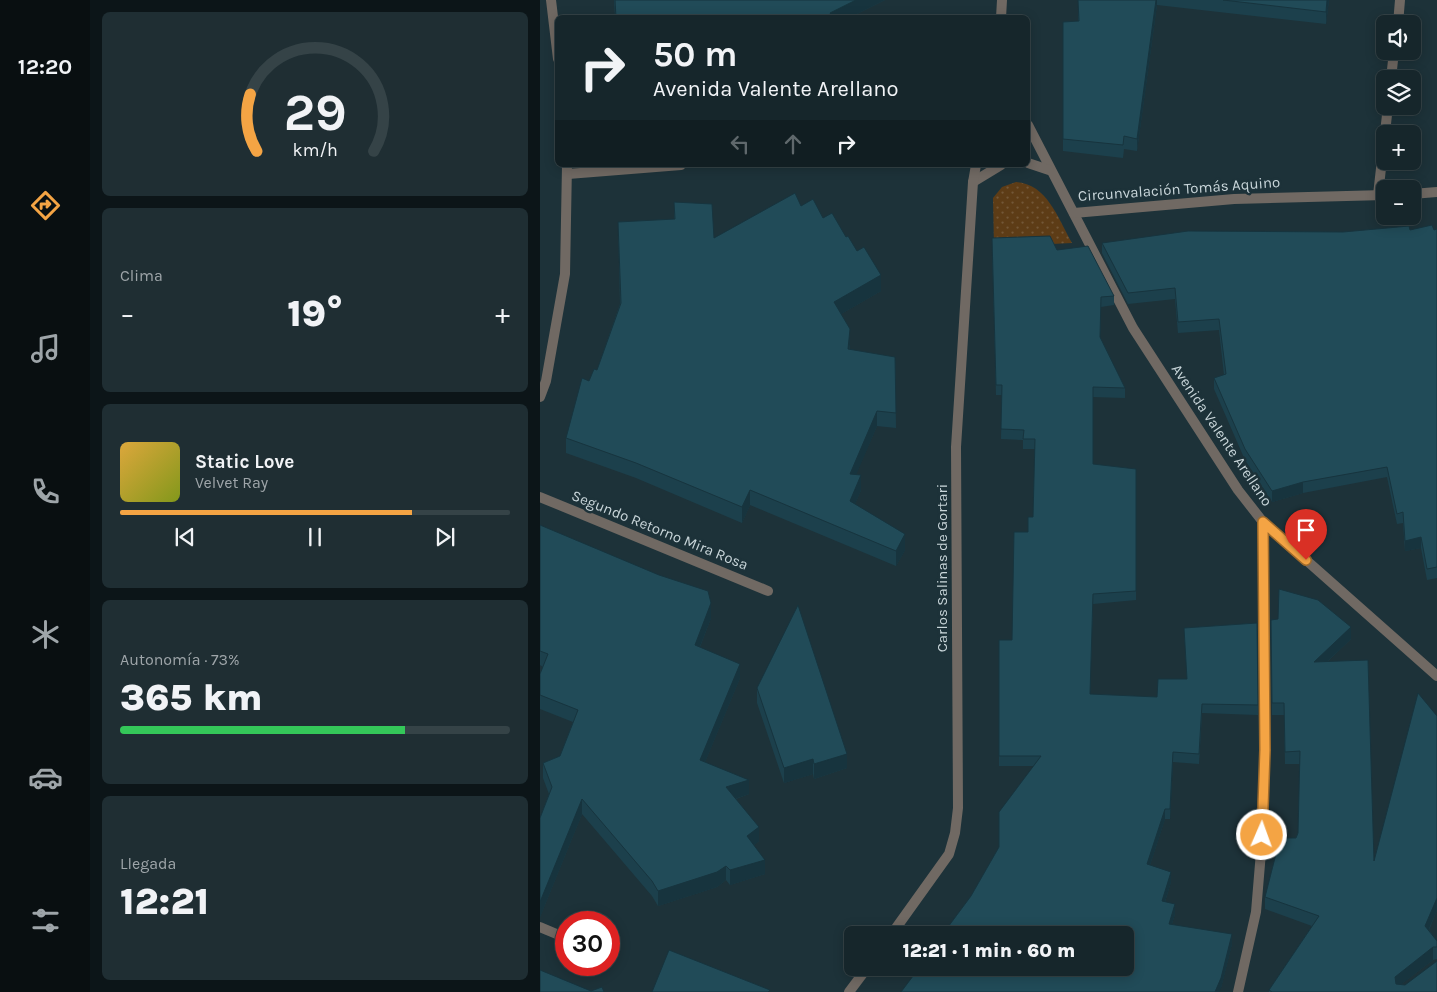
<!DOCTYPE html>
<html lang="es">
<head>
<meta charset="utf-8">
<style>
  :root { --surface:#16262b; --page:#1f2e33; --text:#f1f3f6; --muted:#9ea5a9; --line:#354347; --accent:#f4a444 }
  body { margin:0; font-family:Karla,sans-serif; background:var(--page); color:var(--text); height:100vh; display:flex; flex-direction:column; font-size:19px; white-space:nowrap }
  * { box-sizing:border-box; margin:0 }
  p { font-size:16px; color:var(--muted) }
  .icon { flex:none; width:28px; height:28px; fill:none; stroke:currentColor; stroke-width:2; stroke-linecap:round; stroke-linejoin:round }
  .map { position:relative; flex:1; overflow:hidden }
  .panel { display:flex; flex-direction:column; gap:12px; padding:12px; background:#0c1518; width:450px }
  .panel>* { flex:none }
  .banner { position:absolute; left:15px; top:15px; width:475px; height:152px; border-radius:8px; box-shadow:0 2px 12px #0003,0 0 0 1px var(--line); background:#16262b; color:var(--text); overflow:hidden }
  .fabs { position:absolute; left:836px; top:15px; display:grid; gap:10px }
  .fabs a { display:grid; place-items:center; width:45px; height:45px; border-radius:8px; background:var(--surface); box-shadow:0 2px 12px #0003,0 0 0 1px var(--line); font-size:25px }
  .speed { position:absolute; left:15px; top:911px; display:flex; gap:10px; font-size:25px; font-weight:700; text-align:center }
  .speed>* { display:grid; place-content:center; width:65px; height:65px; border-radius:50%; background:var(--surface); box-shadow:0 2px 12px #0003,0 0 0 1px var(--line); line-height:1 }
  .speed .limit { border:8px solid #d22; background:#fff; color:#111 }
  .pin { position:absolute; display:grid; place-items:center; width:42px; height:42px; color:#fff; margin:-51px -21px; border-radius:50% 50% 50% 0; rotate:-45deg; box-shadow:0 0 5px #0007 }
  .pin .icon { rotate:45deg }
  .me { position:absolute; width:55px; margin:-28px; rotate:2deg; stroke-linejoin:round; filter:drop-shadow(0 0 4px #0008) }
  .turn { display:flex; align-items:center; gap:18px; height:105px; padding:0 15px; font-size:22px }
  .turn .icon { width:65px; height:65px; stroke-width:2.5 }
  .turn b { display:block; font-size:35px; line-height:42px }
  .lanes { display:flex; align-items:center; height:48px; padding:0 15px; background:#0003; justify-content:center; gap:25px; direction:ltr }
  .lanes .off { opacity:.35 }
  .big { font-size:38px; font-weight:800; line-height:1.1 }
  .panel .card { flex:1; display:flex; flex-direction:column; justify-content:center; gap:8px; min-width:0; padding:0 18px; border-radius:8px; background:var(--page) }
  .panel .dial { align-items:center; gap:0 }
  .dial svg { height:130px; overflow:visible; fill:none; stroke:var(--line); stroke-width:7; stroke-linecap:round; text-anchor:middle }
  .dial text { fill:var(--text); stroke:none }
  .song { display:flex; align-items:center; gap:15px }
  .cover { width:60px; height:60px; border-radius:8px; background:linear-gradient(135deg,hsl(40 70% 55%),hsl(70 70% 35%)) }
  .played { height:5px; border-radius:2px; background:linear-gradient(90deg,var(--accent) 75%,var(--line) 75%) }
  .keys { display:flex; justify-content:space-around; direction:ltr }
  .heat { display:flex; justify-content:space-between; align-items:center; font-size:28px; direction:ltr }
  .charge { height:8px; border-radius:4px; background:linear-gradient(90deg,#34c759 73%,var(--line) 0) }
  .trip { position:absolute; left:304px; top:926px; width:290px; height:50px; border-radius:8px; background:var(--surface); box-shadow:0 2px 12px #0003,0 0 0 1px var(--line); font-weight:800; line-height:50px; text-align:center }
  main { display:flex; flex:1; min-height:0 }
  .tabs { display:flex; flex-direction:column; width:90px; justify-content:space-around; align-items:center; background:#090f11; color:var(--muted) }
  .tabs .icon { width:35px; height:35px }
  .tabs .current { color:var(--accent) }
  .tabs b { font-size:22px; color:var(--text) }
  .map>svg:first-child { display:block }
</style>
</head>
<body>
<main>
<nav class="tabs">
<b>12:20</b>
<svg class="icon current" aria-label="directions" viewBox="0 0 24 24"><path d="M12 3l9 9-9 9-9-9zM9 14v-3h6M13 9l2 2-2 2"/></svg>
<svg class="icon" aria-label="music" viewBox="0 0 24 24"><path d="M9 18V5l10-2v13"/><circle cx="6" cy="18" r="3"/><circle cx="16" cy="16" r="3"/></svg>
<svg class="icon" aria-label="phone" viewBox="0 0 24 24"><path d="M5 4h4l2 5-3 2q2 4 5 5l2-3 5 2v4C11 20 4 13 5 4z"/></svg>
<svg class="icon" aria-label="climate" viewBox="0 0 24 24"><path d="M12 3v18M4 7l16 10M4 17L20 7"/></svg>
<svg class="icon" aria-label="car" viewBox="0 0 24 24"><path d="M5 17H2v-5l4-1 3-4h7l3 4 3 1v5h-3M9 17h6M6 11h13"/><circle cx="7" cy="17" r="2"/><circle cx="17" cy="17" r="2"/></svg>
<svg class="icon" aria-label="filters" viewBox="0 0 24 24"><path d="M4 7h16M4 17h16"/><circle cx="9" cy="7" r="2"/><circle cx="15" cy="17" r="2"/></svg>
</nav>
<section class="panel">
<div class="card dial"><svg viewBox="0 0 100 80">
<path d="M14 69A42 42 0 1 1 86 69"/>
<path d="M14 69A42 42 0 0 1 10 34" stroke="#f4a444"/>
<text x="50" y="56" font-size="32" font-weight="700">29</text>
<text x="50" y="72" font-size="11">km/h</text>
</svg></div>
<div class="card"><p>Clima</p>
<div class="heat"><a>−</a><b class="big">19°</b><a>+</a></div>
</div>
<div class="card">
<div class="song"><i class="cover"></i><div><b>Static Love</b><p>Velvet Ray</p></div></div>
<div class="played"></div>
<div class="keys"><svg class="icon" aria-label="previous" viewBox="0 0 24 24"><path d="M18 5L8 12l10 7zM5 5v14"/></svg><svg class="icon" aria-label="pause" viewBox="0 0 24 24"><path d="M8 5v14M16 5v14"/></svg><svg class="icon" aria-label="next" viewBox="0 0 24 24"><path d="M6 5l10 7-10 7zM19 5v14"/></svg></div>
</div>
<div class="card"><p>Autonomía · 73%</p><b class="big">365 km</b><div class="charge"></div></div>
<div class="card"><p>Llegada</p><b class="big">12:21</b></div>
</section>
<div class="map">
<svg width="897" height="992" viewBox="0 0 897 992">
  <defs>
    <pattern id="grass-dots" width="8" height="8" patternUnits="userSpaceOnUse" patternTransform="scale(1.25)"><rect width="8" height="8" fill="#5d3c16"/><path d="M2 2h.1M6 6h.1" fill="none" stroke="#735737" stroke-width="1.8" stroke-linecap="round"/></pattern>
  </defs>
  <rect width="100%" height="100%" fill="#1d3239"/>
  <path fill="url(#grass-dots)" d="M476,182C507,184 518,218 532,243L454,247L453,198L462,187Z"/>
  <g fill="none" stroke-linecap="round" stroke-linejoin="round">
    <g stroke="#706963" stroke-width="10">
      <path d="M11,0L18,59"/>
      <path d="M461,18L462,0"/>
      <path d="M858,24L860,0"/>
      <path d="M851,79L854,51"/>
      <path d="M488,125L593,328L698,490L723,522L897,676"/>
      <path d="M488,163L509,170"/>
      <path d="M28,174L141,165"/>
      <path d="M433,182L461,165"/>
      <path d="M872,194L897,192"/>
      <path d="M838,195L848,106"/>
      <path d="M534,213L694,199L845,195"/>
      <path d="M0,397L6,381L25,274L27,165"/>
      <path d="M0,497L228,591"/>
      <path d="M0,927L26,938"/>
      <path d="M351,935L409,854L415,833L418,808L416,447L433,182L436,165"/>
      <path d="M309,992L327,968"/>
      <path d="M698,992L716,912L721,852L725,750L723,522"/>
    </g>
  </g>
  <g fill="#1c404c">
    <path d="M74,0H345L309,18H75Z"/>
    <path d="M538,0H789L786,24L617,5L597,151L584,149L583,158L523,151V22L538,21Z"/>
    <path d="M134,202L174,238L261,206L283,218L306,237L317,251L341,291L301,314L310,344V350L355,357L356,428L337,426L316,474L321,490L315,504L365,550L356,566L210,505L202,523L96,478L26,453V438L49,381L57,370L80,304L78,222L134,219Z"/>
    <path d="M897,229V578L887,580L881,548L865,551L863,523L857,524L847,477L763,493L732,502L705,460L674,389V378L684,375L679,330L638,333L635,299L588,304L562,253V243L803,232L894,230Z"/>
    <path d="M452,248L517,250L574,296V305L561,307L560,338L585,388V398L553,397V464L596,469V600L553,604L550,694L617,697L647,679L644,628L717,623L718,715L662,713L659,764L633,762L630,819H625L610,865L631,882L625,902L635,914L632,924L692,944L681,988L431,896L459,847L494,766H459V640H472L488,532L493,517L495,449H483V440L461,439L462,395H456Z"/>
    <path d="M0,525L171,618L160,647L200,678L165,762L209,794L196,799L219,841L214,845L225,874L190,885L186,880L177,887L118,906L112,896L42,814L0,917V818L9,794L3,778V763L20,756L33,722L0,709V674L3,667L0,665Z"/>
    <path d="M731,620L811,639L788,661L834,861L897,716V910L889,930L897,941V959L893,960L860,985L897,992H729V990L772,926L725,909V897L758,833L760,764H745L744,715H732Z"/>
    <path d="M217,688L307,768L274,779L273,774L244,783L217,703Z"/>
  </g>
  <g fill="#17343e">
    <path d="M316,0H345L309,18H290V13Z"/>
    <path d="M616,0H617V5L597,151V139Z"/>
    <path d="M787,0H789L786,24V12Z"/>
    <path d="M341,275V291L294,318V302Z"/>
    <path d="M310,329V344L308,365V349Z"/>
    <path d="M337,411V426L310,489V474Z"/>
    <path d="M321,475V490L310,516V501Z"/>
    <path d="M763,482V493L732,502V491Z"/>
    <path d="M210,490V505L202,523V507Z"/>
    <path d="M365,534V550L356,566V551Z"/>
    <path d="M881,537V548L865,551V541Z"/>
    <path d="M171,603V618L155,659V645Z"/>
    <path d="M811,627V639L774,674V662Z"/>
    <path d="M200,664V678L160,774V760Z"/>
    <path d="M633,752V762L630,819V809Z"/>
    <path d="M307,754V768L274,779V764Z"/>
    <path d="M273,759V774L244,783V768Z"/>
    <path d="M209,780V794L186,802V787Z"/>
    <path d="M42,799V814L0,917V902Z"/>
    <path d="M625,809V819L607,874V864Z"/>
    <path d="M219,827V841L207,851V836Z"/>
    <path d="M225,860V874L190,885V870Z"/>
    <path d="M186,866V880L177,887L118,906V891Z"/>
    <path d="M631,872V882L622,911V901Z"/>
    <path d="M897,898V910L885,938V926Z"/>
    <path d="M635,904V914L629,933V924Z"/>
    <path d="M692,934V944L681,988L679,992H675Z"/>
    <path d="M893,947V960L855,989V977Z"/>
  </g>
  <g fill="#214b58" stroke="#17343e">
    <path d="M75,0H316L290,13L293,18H76Z"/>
    <path d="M538,0H616L597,139L584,136L583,145L523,139V22L539,21Z"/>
    <path d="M683,0H787L786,12Z"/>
    <path d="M255,193L261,206L273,199L283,218L292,213L306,237L308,236L317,251L324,247L341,275L294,302L310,329L308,349L355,357L356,413L337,411L310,474L321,475L310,501L365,534L356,551L210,490L202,507L96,463L26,438L42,378L49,381L54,369L57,370L81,303L78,222L135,219L134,202L172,204L174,238Z"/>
    <path d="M892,225L894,230L897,229V567L887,569L881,537L865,541L863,512L857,514L847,467L763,482L732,491L705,449L674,378L686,374L679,319L638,322L635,288L588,293L562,243L648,231L803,232L869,226L870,230Z"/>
    <path d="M510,236L517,250L548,246L574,296L561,297L560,337L585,388L553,387V464L596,469V591L553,594L550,694L617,697L618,679H647L644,628L717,623L718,705L662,704L659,754L633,752L630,809H625L607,864L631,872L622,901L635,904L629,924L692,934L681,978L675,992H361L379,968H585V935H402L431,896L459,847V812L501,756H459V640H472L474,532H488V517H493L495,439H483L484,430L461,429L462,385H456L452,238Z"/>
    <path d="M0,525L119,575L168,591L171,603L155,645L200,664L160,760L209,780L186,787L219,827L207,836L225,860L190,870L186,866L177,872L118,891L112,881L42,799L0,902V818L12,787L3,763L20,756L38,710L0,695V674L8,654L0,651Z"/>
    <path d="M739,589L778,600L811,627L774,662L828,660L834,861L878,693L897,716V898L885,926L897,941V947H893L855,977L856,984L865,985L897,961V992H732L729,990L779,916L725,897L740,838H756L758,833L760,751L745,752L744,703H732L731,620L738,619Z"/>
    <path d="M258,605L307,754L274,764L273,759L244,768L217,688Z"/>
    <path d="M129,950L230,990L228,992H112Z"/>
    <path d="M0,970L51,991L62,987L64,992H0Z"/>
  </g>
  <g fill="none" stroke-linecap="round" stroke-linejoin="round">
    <defs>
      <path id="route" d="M722,835L725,750L723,522L766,560"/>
    </defs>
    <use href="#route" stroke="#9f6b2c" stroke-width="12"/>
    <use href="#route" stroke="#f4a444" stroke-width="9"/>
  </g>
  <g text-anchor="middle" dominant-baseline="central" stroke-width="5" stroke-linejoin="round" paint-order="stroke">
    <g font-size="15" fill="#c8d5d9" stroke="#1d3239">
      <text transform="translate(639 189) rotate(-4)">Circunvalación Tomás Aquino</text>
      <text transform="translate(682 435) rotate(56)">Avenida Valente Arellano</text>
      <text transform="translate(120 530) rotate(22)">Segundo Retorno Mira Rosa</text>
      <text transform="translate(402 568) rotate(-90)">Carlos Salinas de Gortari</text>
    </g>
  </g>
</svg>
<div class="fabs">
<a><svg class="icon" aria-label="sound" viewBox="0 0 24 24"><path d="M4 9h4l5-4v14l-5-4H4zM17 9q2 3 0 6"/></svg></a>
<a><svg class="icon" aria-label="layers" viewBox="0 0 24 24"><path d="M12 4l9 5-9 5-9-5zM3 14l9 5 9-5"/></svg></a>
<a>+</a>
<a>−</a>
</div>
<div class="speed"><div class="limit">30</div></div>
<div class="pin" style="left:766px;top:560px;background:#d93025"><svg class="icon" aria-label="arrive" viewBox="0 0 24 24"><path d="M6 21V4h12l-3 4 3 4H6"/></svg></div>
<svg class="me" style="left:722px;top:835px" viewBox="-20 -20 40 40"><circle r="17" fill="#f4a444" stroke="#fff" stroke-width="3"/><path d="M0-11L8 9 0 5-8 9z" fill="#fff"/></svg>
<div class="trip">12:21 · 1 min · 60 m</div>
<div class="banner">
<div class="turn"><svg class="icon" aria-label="right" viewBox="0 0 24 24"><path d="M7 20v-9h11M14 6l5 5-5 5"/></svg><div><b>50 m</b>Avenida Valente Arellano</div></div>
<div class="lanes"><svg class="icon off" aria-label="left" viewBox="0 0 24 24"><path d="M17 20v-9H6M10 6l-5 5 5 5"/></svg><svg class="icon off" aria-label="ahead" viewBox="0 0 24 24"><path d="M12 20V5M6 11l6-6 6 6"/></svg><svg class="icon" aria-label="right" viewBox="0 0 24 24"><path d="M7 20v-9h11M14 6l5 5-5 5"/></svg></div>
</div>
</div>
</main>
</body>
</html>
